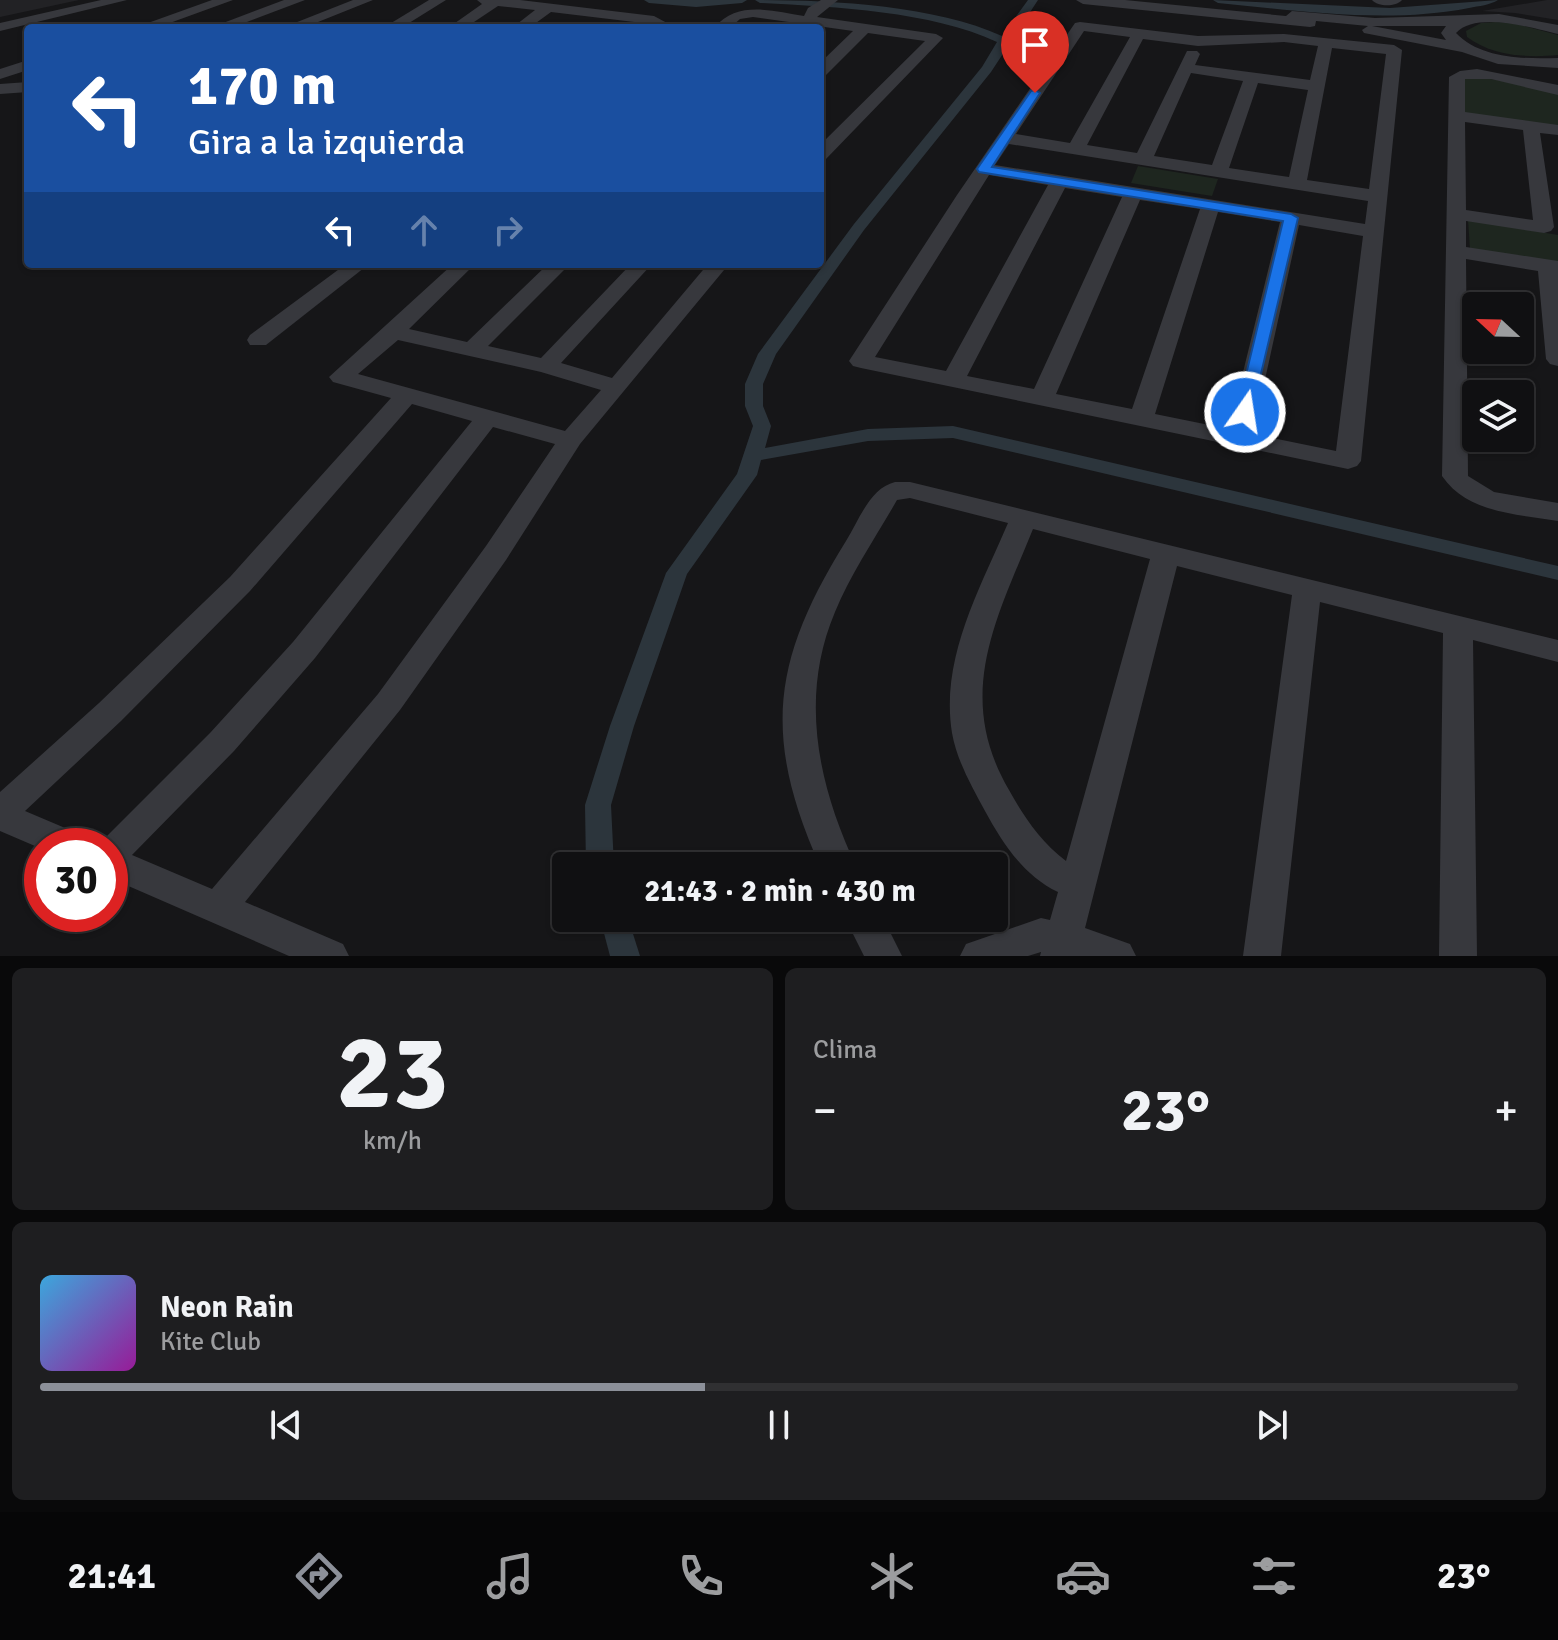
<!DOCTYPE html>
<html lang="es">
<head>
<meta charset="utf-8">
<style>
  :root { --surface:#101012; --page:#1e1e20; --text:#f1f3f6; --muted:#9c9d9f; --line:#303032; --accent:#8c9099 }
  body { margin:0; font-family:Signika,sans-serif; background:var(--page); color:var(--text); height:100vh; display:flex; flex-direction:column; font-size:30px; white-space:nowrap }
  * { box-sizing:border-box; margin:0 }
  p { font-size:26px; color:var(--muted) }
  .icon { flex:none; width:44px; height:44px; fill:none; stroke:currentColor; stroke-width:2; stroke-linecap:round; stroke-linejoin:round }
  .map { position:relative; height:956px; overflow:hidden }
  .sheet { display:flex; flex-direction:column; gap:12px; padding:12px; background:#09090a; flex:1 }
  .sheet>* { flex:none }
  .top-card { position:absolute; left:24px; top:24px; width:800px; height:244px; border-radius:8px; box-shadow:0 2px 6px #0004,0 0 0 2px var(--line); background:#1a4fa0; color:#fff; overflow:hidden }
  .needle { width:52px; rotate:292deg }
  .fabs { position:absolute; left:1462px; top:292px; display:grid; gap:16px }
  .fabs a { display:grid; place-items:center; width:72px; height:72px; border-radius:8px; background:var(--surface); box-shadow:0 2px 6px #0004,0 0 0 2px var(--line); font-size:40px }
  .speed { position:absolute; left:24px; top:828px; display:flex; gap:16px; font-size:40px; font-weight:700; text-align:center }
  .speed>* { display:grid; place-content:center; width:104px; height:104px; border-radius:50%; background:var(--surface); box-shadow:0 2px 6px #0004,0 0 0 2px var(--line); line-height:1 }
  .speed .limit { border:12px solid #d22; background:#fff; color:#111 }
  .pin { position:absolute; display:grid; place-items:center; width:68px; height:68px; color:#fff; margin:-82px -34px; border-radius:50% 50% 50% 0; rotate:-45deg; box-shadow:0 0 8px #0007 }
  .pin .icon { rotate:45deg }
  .me { position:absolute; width:88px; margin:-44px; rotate:13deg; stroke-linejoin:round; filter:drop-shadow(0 0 6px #0008) }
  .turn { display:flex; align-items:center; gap:28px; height:168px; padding:0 32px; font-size:36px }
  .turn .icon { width:104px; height:104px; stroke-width:2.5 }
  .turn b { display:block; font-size:56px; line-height:68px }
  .lanes { display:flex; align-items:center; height:76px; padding:0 32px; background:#0003; justify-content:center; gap:40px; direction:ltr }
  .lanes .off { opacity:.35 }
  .big { font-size:60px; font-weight:800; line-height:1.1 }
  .sheet .widget { flex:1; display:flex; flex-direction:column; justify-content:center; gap:12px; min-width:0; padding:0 28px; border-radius:12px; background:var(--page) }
  .sheet .dial { align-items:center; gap:0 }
  .dial b { font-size:104px; line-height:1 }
  .song { display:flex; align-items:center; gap:24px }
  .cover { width:96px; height:96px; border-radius:12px; background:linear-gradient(135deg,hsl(200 70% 55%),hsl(300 70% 35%)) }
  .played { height:8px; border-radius:4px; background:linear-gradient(90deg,var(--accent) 45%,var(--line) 45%) }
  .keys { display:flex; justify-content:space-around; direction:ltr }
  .heat { display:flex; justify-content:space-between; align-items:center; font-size:44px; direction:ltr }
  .sheet .tiles { flex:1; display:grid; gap:12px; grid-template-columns:1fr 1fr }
  .widget:last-child { grid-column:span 2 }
  .trip { position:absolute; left:552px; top:852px; width:456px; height:80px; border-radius:8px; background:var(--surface); box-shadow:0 2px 6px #0004,0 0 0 2px var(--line); font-weight:800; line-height:80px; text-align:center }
  .dock { display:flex; height:128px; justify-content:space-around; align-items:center; background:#060607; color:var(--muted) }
  .dock .icon { width:56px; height:56px }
  .dock .current { color:var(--accent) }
  .dock b { font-size:36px; color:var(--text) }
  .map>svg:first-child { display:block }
</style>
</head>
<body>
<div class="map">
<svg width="1558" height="956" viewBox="0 0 1558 956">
  <rect width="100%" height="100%" fill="#161618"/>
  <g fill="#222225">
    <path d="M0,0H79L0,17Z"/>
    <path d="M1547,0H1558V20L1515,13L1482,11Z"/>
  </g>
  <g fill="#1e261f">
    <path d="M1496,22L1513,23L1558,35V55C1528,58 1492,56 1467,37L1466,31L1481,23Z"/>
    <path d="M1460,74L1558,90V130L1457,116Z"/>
    <path d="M1138,166L1218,179L1212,196L1131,183Z"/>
    <path d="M1468,220L1558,235V263L1470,249Z"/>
  </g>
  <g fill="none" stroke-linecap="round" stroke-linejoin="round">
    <g fill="#2c353c" fill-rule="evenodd">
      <path d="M644,0H747L742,3L696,7L649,3Z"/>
      <path d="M755,0C829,0 934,5 1002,36L1028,0H1038L991,72L864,230L776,354L763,384V406L771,426L765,448L868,429L953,426L1558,566V580L953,438L868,441L761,460L757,475L687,574L634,726L611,805L614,866H586L585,805L610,726L666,573L737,474L753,426L745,406V384L758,354L854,224L982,67L997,42C930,11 834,7 760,3Z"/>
      <path d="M1213,0L1390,8L1498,0C1490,5 1479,6 1469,8C1387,24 1301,11 1218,3Z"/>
      <path d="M600,918H628L640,956H610Z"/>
    </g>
    <g fill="#37383d" fill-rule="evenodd">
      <path d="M101,0H127L0,31V23Z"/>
      <path d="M212,0H233L156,28H134Z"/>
      <path d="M284,0H305L231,28H210Z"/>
      <path d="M353,0H373L303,28H282Z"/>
      <path d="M429,0H446L401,28H383Z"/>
      <path d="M477,0H520L654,16L667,23L664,28H649L651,24L551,12L529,28H512L535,10L498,6L465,28H448L482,4Z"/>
      <path d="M821,0H838L817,17L936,34L943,38L826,159L820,160V145L925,41L868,33L826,75L820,77V63L853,31L753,17L740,19L730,28H714C738,0 771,11 804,16L808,8Z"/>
      <path d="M1076,0H1125L1286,16L1292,11L1375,18L1499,14L1558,25V34C1533,28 1476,11 1456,33C1481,59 1524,59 1558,58V68L1498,64L1462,52L1364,33L1362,30L1368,26L1316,21L1315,26L1310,27L1083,4ZM1372,26H1446L1441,33L1446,40Z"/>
      <path d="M1372,0H1402C1396,7 1378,7 1372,0Z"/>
      <path d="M1080,22L1198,36L1284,34L1394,45L1402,50L1361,461L1357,466L1348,469L861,368L853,366L849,361L957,195L1075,23ZM1084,31L1130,37L1070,143L1016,134ZM1143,39L1198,46L1284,42L1318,46L1310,80L1195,65L1200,54L1197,51H1187L1137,153L1087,145ZM1332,48L1386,54L1369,189L1307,180ZM1191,73L1243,81L1212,165L1154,156ZM1258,83L1308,90L1289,177L1229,168ZM1009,144L1368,201L1365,224L995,165ZM989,175L1048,185L946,371L875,357ZM1065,188L1122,197L1034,389L967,376ZM1140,200L1200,209L1132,409L1056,394ZM1218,212L1280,222L1229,429L1155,414ZM1299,225L1363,236L1336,451L1253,434Z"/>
      <path d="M28,60V70L0,79V69Z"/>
      <path d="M1477,69L1558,85V95L1491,79H1465V112L1558,125V135L1540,133L1554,227L1551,231L1544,233L1466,221V247L1558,261V366L1550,364L1546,359L1538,271L1466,259L1468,476L1494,492L1558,503V521C1517,514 1467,513 1442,476L1449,77L1460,71ZM1465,122L1523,130L1533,220L1466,210Z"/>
      <path d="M28,82V92L0,94V84Z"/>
      <path d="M346,264H369L266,345H250L247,340L250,335Z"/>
      <path d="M453,264H475L409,329L467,342L548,264H570L488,346L541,358L631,264H652L561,363L612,378L708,264H729L580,444L506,560L400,710L245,902L343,944L349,956H289L110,878V846H97L210,733L293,642L472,421L412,404L250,591L121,721L25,811L84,836L90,846H42V849L0,831V792L99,703L230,577L391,398L333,382L329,377ZM398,340L541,372L601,390L565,431L358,374ZM493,427L555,444L486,546L378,694L212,889L132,855L234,751L315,658Z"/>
      <path d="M895,482H910L1558,640V662L1473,640L1477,956H1439L1443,633L1320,602L1281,956H1243L1292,595L1177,566L1085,928L1130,944L1136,956H1040L1041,952L1028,956H960L966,944L1041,918L1050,920L1058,892C1024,876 1003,844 985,811C972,787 957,761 952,733C940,658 980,589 1008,523L910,498L897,500C876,537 851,573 835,612C799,697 818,785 856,866H820C762,736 772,660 846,541C859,520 870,488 895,482ZM1033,529L1150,559L1066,861C1041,842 1024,817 1009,790C954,696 996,620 1033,529Z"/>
      <path d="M845,918H883L902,956H864Z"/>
    </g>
  </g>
  <path fill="#1a73e8" stroke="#114b97" stroke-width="2" d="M1035,90L1040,93L992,167L1291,214L1298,218L1251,416L1245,417L1237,412L1283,221L979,172L977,169L1031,91Z"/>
</svg>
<div class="fabs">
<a><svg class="needle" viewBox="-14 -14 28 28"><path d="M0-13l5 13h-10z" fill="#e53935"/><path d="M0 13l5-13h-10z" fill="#9c9d9f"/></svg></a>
<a><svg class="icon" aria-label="layers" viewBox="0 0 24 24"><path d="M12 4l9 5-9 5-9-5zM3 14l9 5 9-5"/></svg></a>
</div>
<div class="speed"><div class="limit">30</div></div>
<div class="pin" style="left:1035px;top:93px;background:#d93025"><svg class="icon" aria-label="arrive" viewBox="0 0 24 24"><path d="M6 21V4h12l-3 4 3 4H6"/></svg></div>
<svg class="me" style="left:1245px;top:412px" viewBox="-20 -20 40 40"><circle r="17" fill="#1a73e8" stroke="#fff" stroke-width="3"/><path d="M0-11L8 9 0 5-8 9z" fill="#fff"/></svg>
<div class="trip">21:43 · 2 min · 430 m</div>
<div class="top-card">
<div class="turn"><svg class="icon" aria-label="left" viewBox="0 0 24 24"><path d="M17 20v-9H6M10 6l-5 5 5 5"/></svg><div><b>170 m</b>Gira a la izquierda</div></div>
<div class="lanes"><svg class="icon" aria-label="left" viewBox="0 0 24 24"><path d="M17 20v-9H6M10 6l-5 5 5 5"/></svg><svg class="icon off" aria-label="ahead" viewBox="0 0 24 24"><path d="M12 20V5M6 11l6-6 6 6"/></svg><svg class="icon off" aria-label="right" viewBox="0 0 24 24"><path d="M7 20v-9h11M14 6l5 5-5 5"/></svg></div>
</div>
</div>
<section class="sheet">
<div class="tiles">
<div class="widget dial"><b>23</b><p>km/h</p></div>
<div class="widget"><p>Clima</p>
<div class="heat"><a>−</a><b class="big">23°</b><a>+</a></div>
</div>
<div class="widget">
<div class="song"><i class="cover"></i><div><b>Neon Rain</b><p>Kite Club</p></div></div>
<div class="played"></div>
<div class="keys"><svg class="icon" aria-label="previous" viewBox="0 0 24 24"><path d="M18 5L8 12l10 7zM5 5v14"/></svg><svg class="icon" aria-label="pause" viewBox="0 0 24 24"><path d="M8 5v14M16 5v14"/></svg><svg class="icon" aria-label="next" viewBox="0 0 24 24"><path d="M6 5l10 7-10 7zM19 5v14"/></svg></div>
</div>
</div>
</section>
<nav class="dock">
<b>21:41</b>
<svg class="icon current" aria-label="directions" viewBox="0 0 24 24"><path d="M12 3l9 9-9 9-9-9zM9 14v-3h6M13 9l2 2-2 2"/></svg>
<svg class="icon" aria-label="music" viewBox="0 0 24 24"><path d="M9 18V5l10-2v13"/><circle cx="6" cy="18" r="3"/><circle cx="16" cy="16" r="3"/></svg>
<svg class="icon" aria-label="phone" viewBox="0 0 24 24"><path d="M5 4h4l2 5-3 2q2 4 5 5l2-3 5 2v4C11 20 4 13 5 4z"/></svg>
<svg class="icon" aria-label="climate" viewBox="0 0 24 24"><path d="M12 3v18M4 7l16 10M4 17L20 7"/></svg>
<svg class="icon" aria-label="car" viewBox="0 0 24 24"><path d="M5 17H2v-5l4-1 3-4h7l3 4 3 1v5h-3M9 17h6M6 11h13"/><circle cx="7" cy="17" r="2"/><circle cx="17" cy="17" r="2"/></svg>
<svg class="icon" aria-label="filters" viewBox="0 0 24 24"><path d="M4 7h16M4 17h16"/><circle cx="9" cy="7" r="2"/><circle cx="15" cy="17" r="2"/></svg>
<b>23°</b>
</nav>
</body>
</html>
